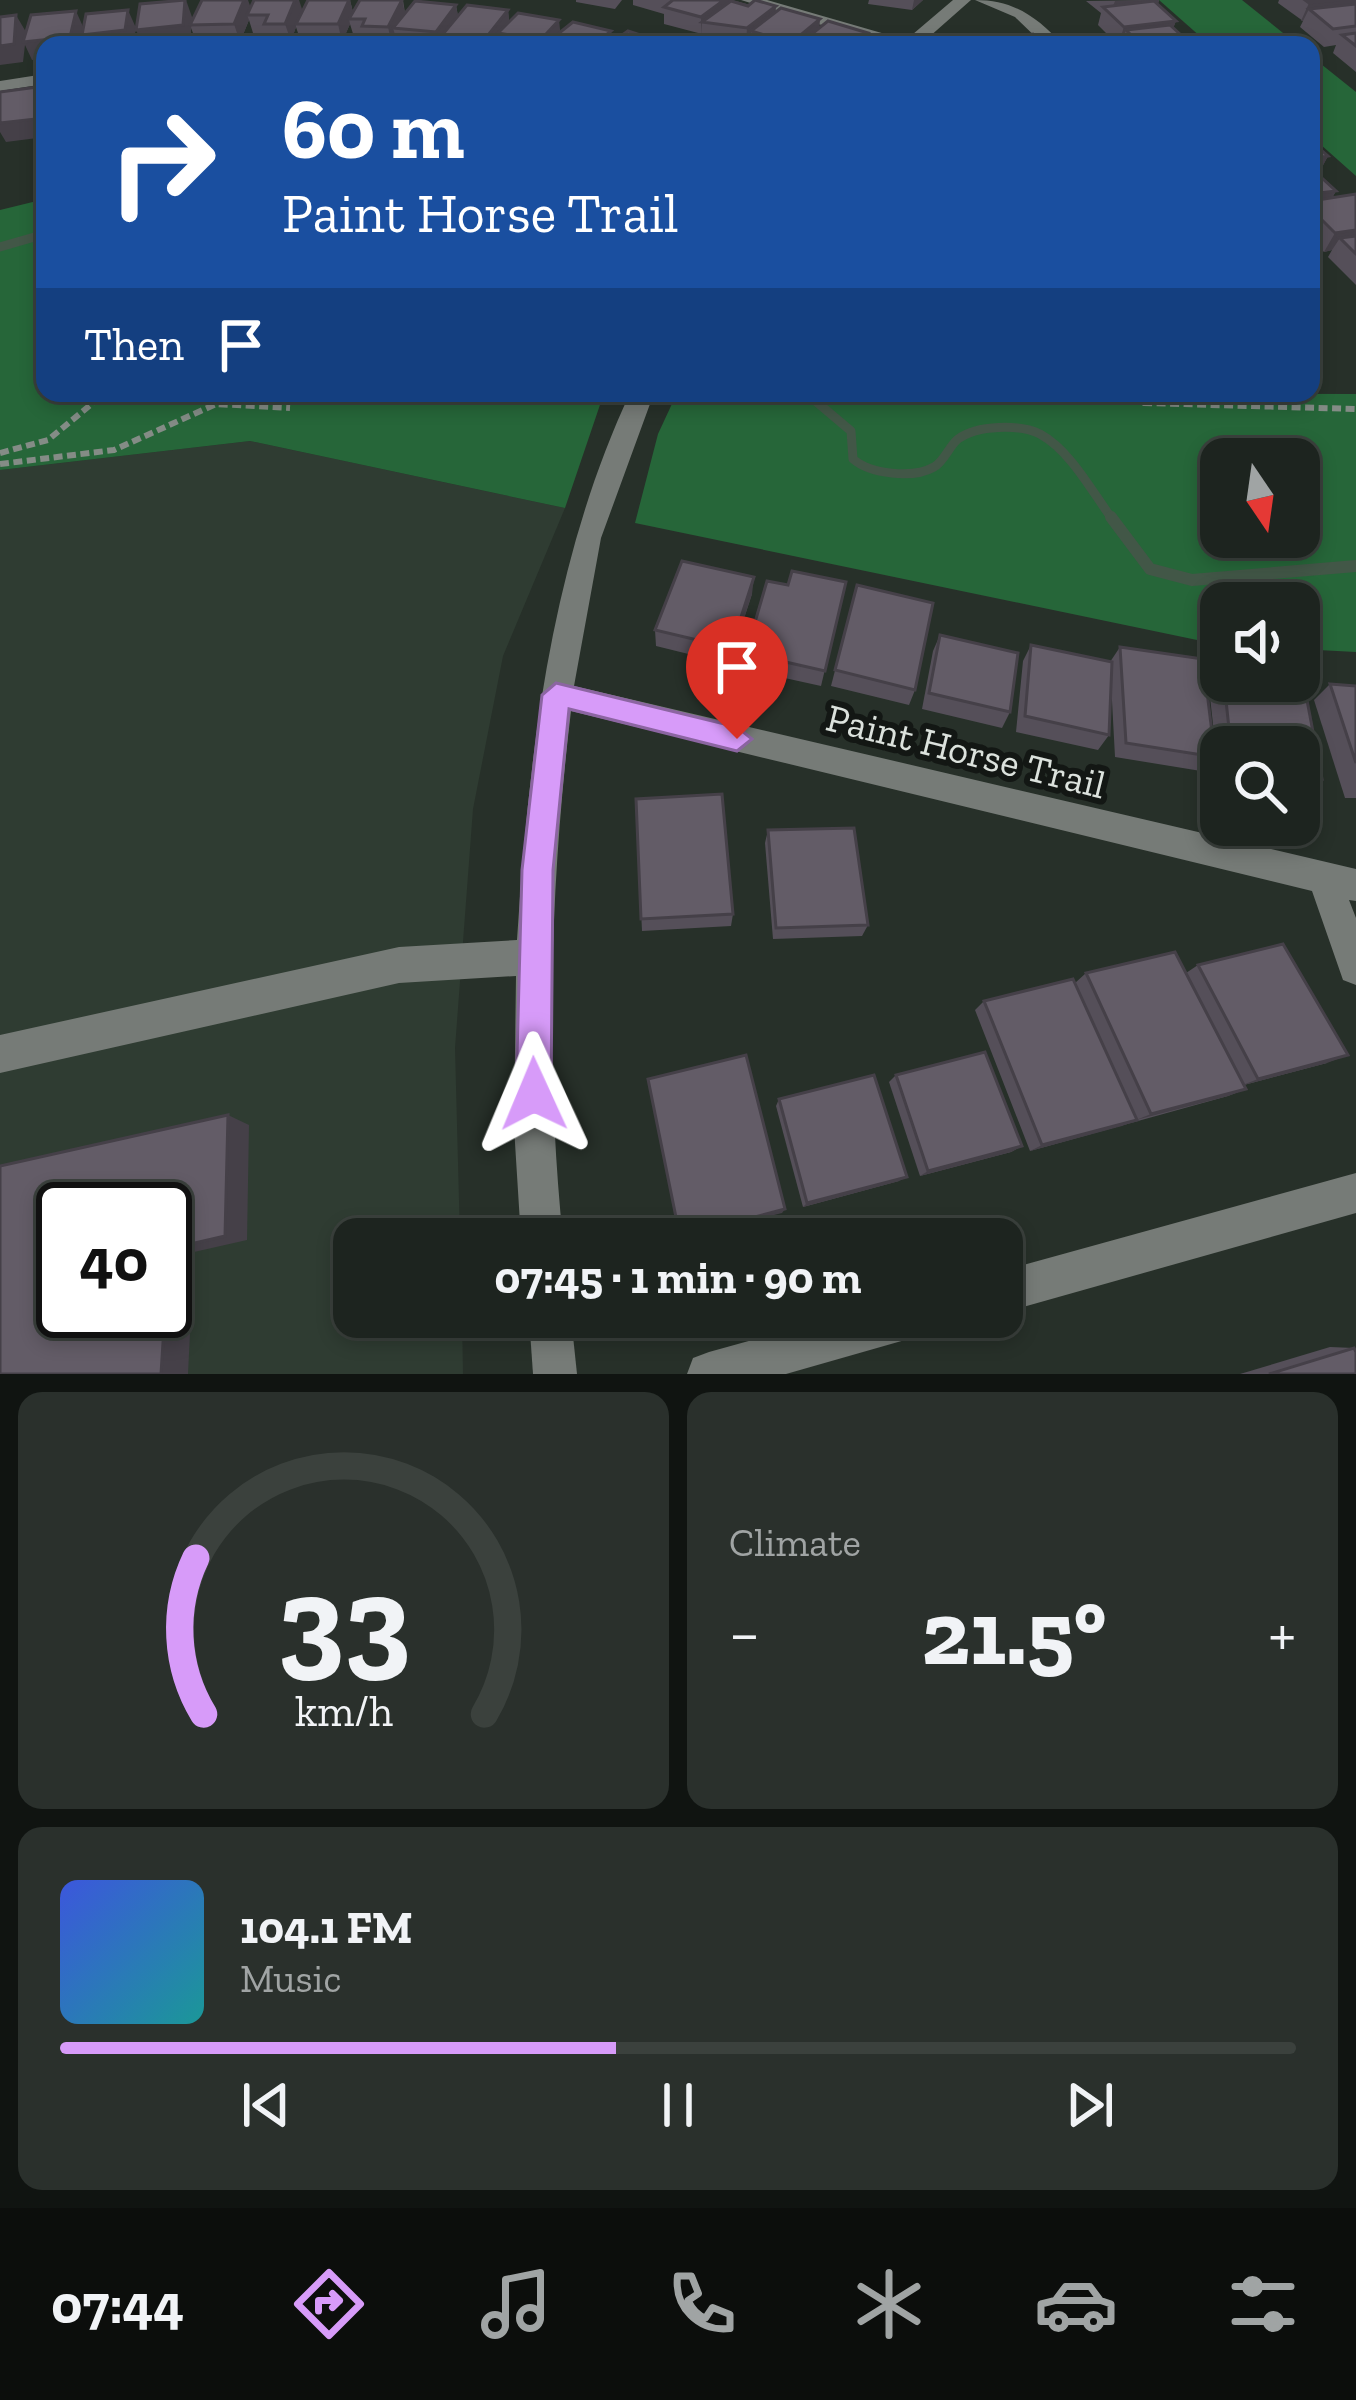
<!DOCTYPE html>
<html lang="en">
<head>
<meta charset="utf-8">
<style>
  :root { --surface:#1d241f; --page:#2a302c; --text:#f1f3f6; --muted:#a0a4a4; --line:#3b413d; --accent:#d79bf9 }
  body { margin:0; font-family:"Zilla Slab",serif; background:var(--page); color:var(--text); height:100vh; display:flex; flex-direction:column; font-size:45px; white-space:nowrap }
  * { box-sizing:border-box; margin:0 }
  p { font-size:39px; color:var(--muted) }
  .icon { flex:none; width:66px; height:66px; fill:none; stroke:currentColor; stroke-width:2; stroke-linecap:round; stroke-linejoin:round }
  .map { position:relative; height:1374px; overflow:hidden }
  .sheet { display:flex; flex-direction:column; gap:18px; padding:18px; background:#101411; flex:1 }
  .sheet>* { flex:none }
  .hud { position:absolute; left:36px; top:36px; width:1284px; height:366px; border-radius:24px; box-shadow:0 6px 18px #0003,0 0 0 3px var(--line); background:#1a4fa0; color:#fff; overflow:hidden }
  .needle { width:78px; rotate:167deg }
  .controls { position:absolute; left:1200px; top:438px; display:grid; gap:24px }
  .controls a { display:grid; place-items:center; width:120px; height:120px; border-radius:24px; background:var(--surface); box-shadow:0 6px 18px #0003,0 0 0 3px var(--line); font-size:60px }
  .speed { position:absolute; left:36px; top:1182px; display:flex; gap:24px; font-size:60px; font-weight:700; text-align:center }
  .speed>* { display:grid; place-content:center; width:156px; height:156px; border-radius:50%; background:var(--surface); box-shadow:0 6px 18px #0003,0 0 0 3px var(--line); line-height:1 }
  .speed .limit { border:6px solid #111; border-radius:18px; background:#fff; color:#111 }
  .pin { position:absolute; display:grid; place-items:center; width:102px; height:102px; color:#fff; margin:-123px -51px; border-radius:50% 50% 50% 0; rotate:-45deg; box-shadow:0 0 12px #0007 }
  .pin .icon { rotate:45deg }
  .me { position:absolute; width:132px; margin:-66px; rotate:359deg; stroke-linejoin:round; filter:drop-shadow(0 0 9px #0008) }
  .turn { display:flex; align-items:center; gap:42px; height:252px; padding:0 48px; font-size:54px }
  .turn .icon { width:156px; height:156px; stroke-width:2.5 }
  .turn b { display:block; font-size:84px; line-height:102px }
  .then { display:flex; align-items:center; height:114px; padding:0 48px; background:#0003; gap:24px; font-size:45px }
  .big { font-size:90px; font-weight:700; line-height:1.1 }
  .sheet .tile { flex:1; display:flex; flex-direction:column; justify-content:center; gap:18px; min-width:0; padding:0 42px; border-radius:24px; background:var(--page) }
  .sheet .dial { align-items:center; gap:0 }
  .dial svg { height:312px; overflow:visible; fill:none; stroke:var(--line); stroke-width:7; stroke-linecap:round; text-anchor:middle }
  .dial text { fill:var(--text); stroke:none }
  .song { display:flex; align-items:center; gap:36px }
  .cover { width:144px; height:144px; border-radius:18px; background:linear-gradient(135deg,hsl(230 70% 55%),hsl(180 70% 35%)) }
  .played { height:12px; border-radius:6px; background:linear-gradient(90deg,var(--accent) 45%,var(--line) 45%) }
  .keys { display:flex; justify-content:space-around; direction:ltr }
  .heat { display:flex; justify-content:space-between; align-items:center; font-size:66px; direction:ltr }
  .sheet .tiles { flex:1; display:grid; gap:18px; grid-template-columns:1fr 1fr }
  .tile:last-child { grid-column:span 2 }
  .trip { position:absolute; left:333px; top:1218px; width:690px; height:120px; border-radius:24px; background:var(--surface); box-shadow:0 6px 18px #0003,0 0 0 3px var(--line); font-weight:700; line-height:120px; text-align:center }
  .tab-bar { display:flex; height:192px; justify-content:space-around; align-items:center; background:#0c0e0c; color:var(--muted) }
  .tab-bar .icon { width:84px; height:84px }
  .tab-bar .current { color:var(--accent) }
  .tab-bar b { font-size:54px; color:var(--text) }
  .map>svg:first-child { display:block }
</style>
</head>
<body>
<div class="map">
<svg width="1356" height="1374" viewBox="0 0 1356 1374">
  <rect width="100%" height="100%" fill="#273029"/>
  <path fill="#2f3c32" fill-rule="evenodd" d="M250,441L565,508L503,656L473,809L455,1048L460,1239H354V1317H462L463,1374H0V470ZM63,1209H165V1311H63Z"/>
  <g fill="#266639" fill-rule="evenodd">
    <path d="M1159,0H1242L1298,45H1210Z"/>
    <path d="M1311,56L1356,92V176L1311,136Z"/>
    <path d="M45,199V393H604L565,508L250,441L0,470V210Z"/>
    <path d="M677,393L1356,394V652L1299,649V603H1221V645L635,523L658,434ZM1299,459V537H1221V459Z"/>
  </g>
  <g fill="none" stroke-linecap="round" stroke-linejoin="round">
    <g stroke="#425747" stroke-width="9">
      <path d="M0,247L45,234"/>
      <path d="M806,393L851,431L853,459C870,474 913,479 934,467C944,462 949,446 958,439C977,425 1020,424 1040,434C1071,451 1092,492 1113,520"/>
    </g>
    <path stroke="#425747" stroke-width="12" d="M1111,517L1150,569L1192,580L1356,566"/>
    <g stroke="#848c86" stroke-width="6" stroke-dasharray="9 4.5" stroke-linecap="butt">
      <path d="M1118,393L1144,403L1356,409"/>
      <path d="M0,453L48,440L105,393"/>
      <path d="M0,464L114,450L216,404L290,408"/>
    </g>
    <g fill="#767b77" fill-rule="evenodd">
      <path d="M741,0H767L906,40L953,0H971L920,45H886Z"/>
      <path d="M975,0C1014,0 1037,17 1063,45H1044L1015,17Z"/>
      <path d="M45,74V84L0,91V81Z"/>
      <path d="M630,393H654L601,538L574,686L1356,869V901L1349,900L1356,918V985L1343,980L1312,891L571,711C550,887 545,1063 563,1239H521L514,1127L516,976L399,983L0,1073V1035L399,947L517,940C529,753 550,565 630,393Z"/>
      <path d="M1356,1173V1213L1002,1313V1271Z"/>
      <path d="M529,1317H571L577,1374H533Z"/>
      <path d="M835,1317H933L927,1332L912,1338L786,1374H687L693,1358L709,1352Z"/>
    </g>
  </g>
  <g fill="#554f59">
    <path d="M350,0L353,12L403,0L405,13L456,5L458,16L508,10L509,22L560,32L611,31L612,42L662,45H500V42L497,45H445V43L443,45H397L396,38L392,45L366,44L364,37H354L350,24L342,42H301L296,27L291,41L270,42L267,33H253L249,20L240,42L197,43L191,28L190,43L143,45L192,17V22L251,7L302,11Z"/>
    <path d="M576,0H622L615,9L576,2Z"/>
    <path d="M633,0H732L776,12L820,19L819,29L866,45H751V42L747,45H742L702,40V34L664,24V14L633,5Z"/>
    <path d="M869,0H923L912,10L868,4Z"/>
    <path d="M1159,0L1158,4L1176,21L1173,28L1192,45H1118L1098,25L1101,13L1086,1Z"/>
    <path d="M1279,0H1356V72L1333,53L1336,45L1324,47L1300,27L1303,21L1278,3Z"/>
    <path d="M1311,141L1328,156L1318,174L1336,191L1332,198L1356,194V285L1328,257L1332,250L1324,252L1311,239Z"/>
    <path d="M846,582L821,686L744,669L746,653L788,585Z"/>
    <path d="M857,585L915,690L909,705L831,686Z"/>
    <path d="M752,594L729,664L656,646L655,630Z"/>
    <path d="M940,635L1010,712L1002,728L922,709L933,651Z"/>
    <path d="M1031,645L1110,662L1120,647L1215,757L1201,771L1115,757L1111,682L1109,735L1098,750L1016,732L1023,661Z"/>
    <path d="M1224,682L1306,695L1322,779L1305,793L1299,792V747H1221V779L1219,778L1210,697Z"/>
    <path d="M1330,684L1356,686V798H1345L1314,700Z"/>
    <path d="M636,799L733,914L731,926L642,931Z"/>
    <path d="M768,830L868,925L862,936L773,939L765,843Z"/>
    <path d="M1198,965L1327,1063L1244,1085L1246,1089L1228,1096L1030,1151L975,1010L984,1001L1075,983L1086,973H1186Z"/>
    <path d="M896,1075L1022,1146L1011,1152L920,1176L889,1082Z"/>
    <path d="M779,1099L899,1181L803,1207L776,1106Z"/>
    <path d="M1330,1347L1354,1348L1356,1374H1240Z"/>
  </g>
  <g fill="#454048">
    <path d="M186,0L192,17L190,43L143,45L136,30Z"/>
    <path d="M244,0H248L252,11L247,15L249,20L240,42L234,24Z"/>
    <path d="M295,0H299L303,12L296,24V27L291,41L285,24Z"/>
    <path d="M350,0L354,17L349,19L350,24L342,42L338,24Z"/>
    <path d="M402,0L406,17L393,28L396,38L392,45L388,27Z"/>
    <path d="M724,0H732V11L702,22L701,35V17Z"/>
    <path d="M914,0H923L912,10Z"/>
    <path d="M1159,0L1156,10L1110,14L1115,1Z"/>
    <path d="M1339,0H1356V15L1309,9L1303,21H1301L1309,3Z"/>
    <path d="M456,5L459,23L443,34L445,43L439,45L436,32Z"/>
    <path d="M776,6L775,23L751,31V42L746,45L747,28Z"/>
    <path d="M128,10L136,28L133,45H87L82,36L80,45H45V59L32,60L25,45L23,62L0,65V46L16,15L26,32L76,11L84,29Z"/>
    <path d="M508,10L510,28L498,33L500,42L497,45H486L485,39Z"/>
    <path d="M820,19L818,36L808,45H791V43Z"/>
    <path d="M559,20L561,38L554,45H536Z"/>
    <path d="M1176,21L1169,39L1126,30L1121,44L1118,45L1124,27Z"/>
    <path d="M611,31L612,45H594Z"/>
    <path d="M868,33L866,45H854Z"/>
    <path d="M0,107L45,118V137L6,142L0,132Z"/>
    <path d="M1328,156L1318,175L1311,176V159Z"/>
    <path d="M1336,191L1325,209H1311V194Z"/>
    <path d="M1356,230V247L1340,238L1332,250L1324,252L1335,233Z"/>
    <path d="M754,577L752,594L729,664L731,648Z"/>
    <path d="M1348,1055L1327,1063L1240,1086L1258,1079Z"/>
    <path d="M1246,1089L1228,1096L1136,1120L1151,1114Z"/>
    <path d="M228,1115L249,1125L247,1240L194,1252L188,1374H161L169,1249Z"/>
    <path d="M1137,1120L1122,1126L1030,1151L1042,1145Z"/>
    <path d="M1022,1146L1011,1152L920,1176L928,1171Z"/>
    <path d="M907,1177L899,1181L803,1207L807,1203Z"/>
    <path d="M785,1209L782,1213L680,1239V1237Z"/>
  </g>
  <g fill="#635c67" stroke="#454048" stroke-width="3">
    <path d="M185,0L183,25L136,30L140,4Z"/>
    <path d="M202,0H244L234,24L190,25Z"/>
    <path d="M254,0H295L285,24H264L268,15H247Z"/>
    <path d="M308,0H349L338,24H296Z"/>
    <path d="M360,0H402L388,27L362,26L365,19H349Z"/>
    <path d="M673,0H724L701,17L664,7Z"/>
    <path d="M755,0L776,6L747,28L702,22L731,1L748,6Z"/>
    <path d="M1305,0H1339L1309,3Z"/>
    <path d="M415,1L456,5L436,32L393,28Z"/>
    <path d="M1154,1L1176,21L1124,27L1103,7Z"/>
    <path d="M1356,4V26L1333,29L1309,9Z"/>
    <path d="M467,5L508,10L485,39L443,34Z"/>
    <path d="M781,8L820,19L791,43L751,31Z"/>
    <path d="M128,10L125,30L82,35L86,14Z"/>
    <path d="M76,11L70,37L23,42L31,15Z"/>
    <path d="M518,13L559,20L536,45L510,43L516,36L498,33Z"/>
    <path d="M16,15L14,44L0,46V17Z"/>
    <path d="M828,21L868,33L854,45H798Z"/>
    <path d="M573,22L611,31L594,45H544Z"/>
    <path d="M1170,25L1192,45H1141L1126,30Z"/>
    <path d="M628,31L662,42L658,45H608Z"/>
    <path d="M1356,33V46L1342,35Z"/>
    <path d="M1033,34L1043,45H992L987,39Z"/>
    <path d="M45,86V118L0,123V92Z"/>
    <path d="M1311,141L1328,156L1311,159Z"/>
    <path d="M1311,168L1336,191L1311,194Z"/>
    <path d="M1356,194V230L1335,233L1311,209V201Z"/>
    <path d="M1356,236V254L1340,238Z"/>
    <path d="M682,561L754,577L731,648L655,630Z"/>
    <path d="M792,571L846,582L825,671L746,653L767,581L788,585Z"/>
    <path d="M857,585L933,603L915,690L835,670Z"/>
    <path d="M940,635L1018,653L1010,712L929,693Z"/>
    <path d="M1031,645L1112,662L1109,735L1025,716Z"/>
    <path d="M1120,647L1203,659L1215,757L1126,743Z"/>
    <path d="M1224,682L1306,695L1322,779L1299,775V747H1231Z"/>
    <path d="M1330,684L1356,686V763Z"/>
    <path d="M722,794L733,914L641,919L636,799Z"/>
    <path d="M854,828L868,925L776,928L768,830Z"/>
    <path d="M1283,944L1348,1055L1258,1079L1198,965Z"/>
    <path d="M1175,952L1246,1089L1151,1114L1086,973Z"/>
    <path d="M1073,979L1137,1120L1042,1145L984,1001Z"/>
    <path d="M985,1052L1022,1146L928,1171L896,1075Z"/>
    <path d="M746,1055L785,1209L680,1237L648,1079Z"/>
    <path d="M874,1075L907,1177L807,1203L779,1099Z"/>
    <path d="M228,1115L225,1236L169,1249L165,1309V1209H63V1311H165L161,1374H0V1166Z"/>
    <path d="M1354,1348L1356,1352V1374H1269Z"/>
  </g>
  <path fill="#d79bf9" stroke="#8c65a2" stroke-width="3" d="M556,683L737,727L752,739L737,751L569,709L553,870L551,1094L546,1107L534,1112L521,1107L516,1094L522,870L542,695Z"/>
  <g text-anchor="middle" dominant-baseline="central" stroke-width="12" stroke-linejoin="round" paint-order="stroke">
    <g font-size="39" fill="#dce2dd" stroke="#131714">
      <text transform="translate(966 751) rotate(14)">Paint Horse Trail</text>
    </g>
  </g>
</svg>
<div class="controls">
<a><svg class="needle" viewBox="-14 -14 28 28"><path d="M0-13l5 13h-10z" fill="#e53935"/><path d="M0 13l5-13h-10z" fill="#a0a4a4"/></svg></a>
<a><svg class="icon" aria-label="sound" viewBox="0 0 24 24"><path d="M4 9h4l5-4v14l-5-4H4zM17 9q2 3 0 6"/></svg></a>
<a><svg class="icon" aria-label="search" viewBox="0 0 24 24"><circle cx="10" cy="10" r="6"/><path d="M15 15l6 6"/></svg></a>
</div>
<div class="speed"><div class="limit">40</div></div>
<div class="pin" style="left:737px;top:739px;background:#d93025"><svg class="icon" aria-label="arrive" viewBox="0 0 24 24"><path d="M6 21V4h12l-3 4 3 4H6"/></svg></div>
<svg class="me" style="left:534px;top:1094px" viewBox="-20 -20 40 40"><path d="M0-17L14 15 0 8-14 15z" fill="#d79bf9" stroke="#fff" stroke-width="4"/></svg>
<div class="trip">07:45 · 1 min · 90 m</div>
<div class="hud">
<div class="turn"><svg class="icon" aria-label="right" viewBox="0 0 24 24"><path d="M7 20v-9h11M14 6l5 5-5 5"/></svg><div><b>60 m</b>Paint Horse Trail</div></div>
<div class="then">Then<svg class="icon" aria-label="arrive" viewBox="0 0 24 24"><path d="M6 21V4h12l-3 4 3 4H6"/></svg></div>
</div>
</div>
<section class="sheet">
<div class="tiles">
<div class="tile dial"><svg viewBox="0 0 100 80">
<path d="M14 69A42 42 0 1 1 86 69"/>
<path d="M14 69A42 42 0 0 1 12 29" stroke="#d79bf9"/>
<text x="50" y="56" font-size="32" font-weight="700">33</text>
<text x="50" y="72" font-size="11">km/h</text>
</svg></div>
<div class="tile"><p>Climate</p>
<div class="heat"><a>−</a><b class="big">21.5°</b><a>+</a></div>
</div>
<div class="tile">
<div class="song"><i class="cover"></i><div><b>104.1 FM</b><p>Music</p></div></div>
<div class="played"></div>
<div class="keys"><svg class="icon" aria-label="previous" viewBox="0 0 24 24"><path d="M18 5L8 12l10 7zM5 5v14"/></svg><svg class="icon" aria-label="pause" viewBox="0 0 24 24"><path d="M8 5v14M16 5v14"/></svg><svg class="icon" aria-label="next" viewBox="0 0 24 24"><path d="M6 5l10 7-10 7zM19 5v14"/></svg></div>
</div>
</div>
</section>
<nav class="tab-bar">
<b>07:44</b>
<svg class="icon current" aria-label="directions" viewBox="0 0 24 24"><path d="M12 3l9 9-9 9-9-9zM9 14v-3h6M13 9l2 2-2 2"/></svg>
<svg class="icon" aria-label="music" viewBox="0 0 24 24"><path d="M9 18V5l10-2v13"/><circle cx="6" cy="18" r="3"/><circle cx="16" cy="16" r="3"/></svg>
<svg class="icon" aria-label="phone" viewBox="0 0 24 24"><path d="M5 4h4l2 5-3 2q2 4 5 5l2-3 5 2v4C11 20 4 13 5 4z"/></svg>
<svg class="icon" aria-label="climate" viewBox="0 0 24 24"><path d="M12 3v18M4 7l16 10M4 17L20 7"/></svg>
<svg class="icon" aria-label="car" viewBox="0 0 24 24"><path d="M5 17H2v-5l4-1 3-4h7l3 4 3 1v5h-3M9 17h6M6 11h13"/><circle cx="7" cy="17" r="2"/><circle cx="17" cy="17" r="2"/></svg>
<svg class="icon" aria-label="filters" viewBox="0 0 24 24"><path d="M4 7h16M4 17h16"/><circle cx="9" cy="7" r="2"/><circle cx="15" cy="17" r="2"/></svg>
</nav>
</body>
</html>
